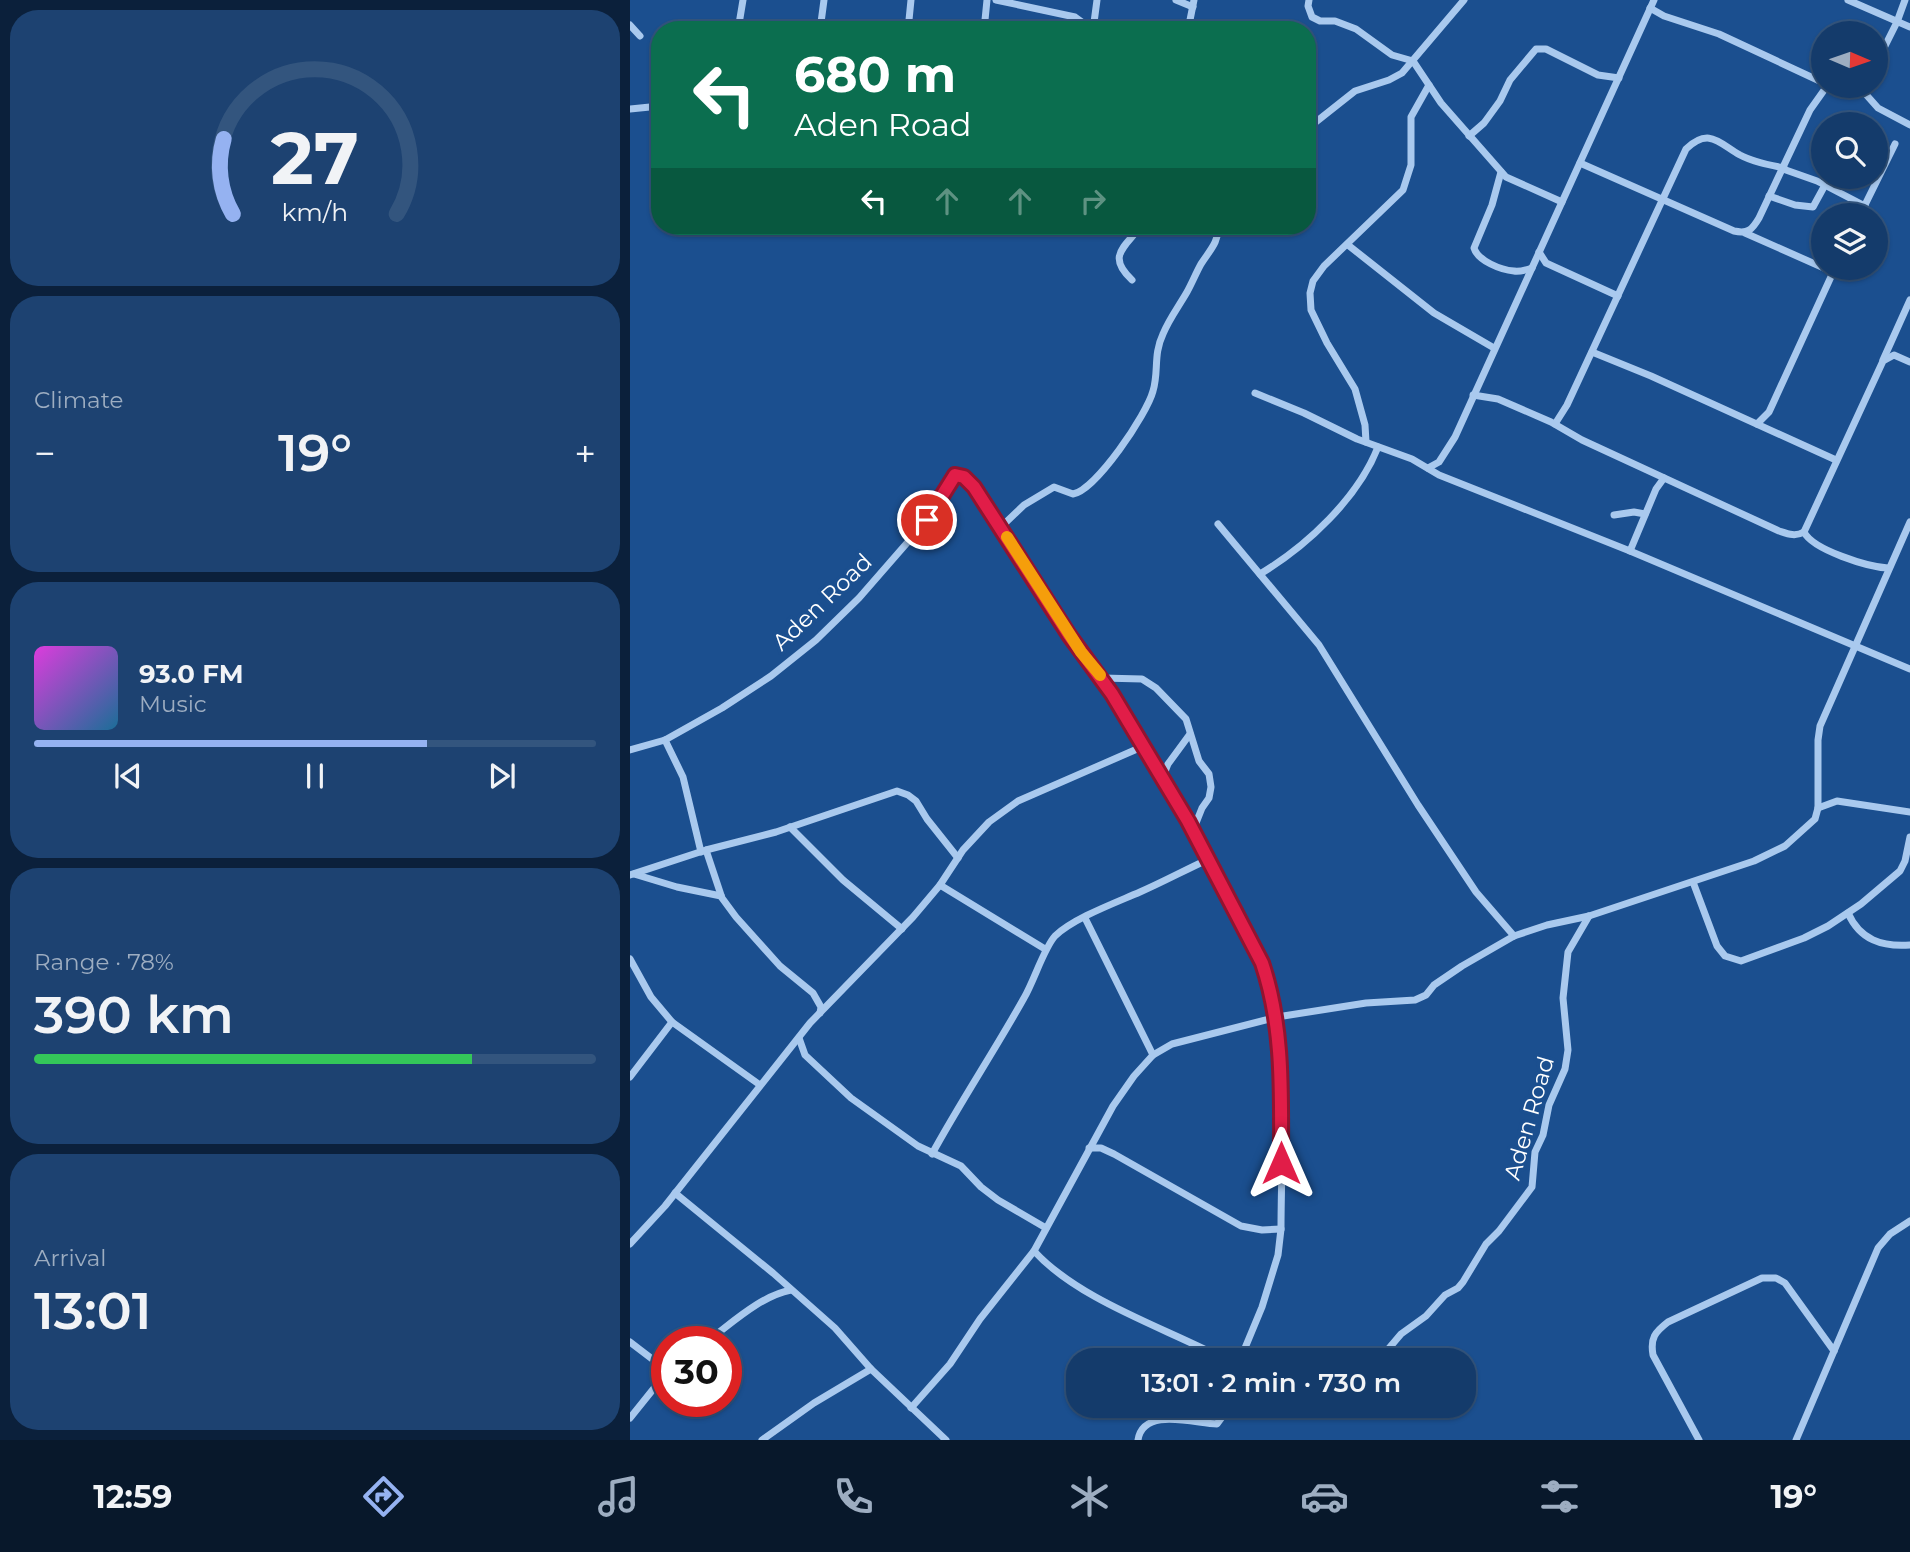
<!DOCTYPE html>
<html lang="en">
<head>
<meta charset="utf-8">
<style>
  :root { --surface:#143b6b; --page:#1d4271; --text:#f1f3f6; --muted:#9dadc1; --line:#33557e; --accent:#95b2f1 }
  body { margin:0; font-family:Montserrat,sans-serif; background:var(--page); color:var(--text); height:100vh; display:flex; flex-direction:column; font-size:26px; white-space:nowrap }
  * { box-sizing:border-box; margin:0 }
  p { font-size:23px; color:var(--muted) }
  .icon { flex:none; width:38px; height:38px; fill:none; stroke:currentColor; stroke-width:2; stroke-linecap:round; stroke-linejoin:round }
  .map { position:relative; flex:1; overflow:hidden }
  .details { display:flex; flex-direction:column; gap:10px; padding:10px; background:#0b203b; width:630px }
  .details>* { flex:none }
  .top-card { position:absolute; left:21px; top:21px; width:665px; height:214px; border-radius:28px; box-shadow:0 2px 5px #0004,0 0 0 2px var(--line); background:#0b6e4f; color:#fff; overflow:hidden }
  .needle { width:46px; rotate:92deg }
  .tools { position:absolute; left:1181px; top:21px; display:grid; gap:14px }
  .tools a { display:grid; place-items:center; width:77px; height:77px; border-radius:50%; background:var(--surface); box-shadow:0 2px 5px #0004,0 0 0 2px var(--line); font-size:35px }
  .speed { position:absolute; left:21px; top:1326px; display:flex; gap:14px; font-size:35px; font-weight:700; text-align:center }
  .speed>* { display:grid; place-content:center; width:91px; height:91px; border-radius:50%; background:var(--surface); box-shadow:0 2px 5px #0004,0 0 0 2px var(--line); line-height:1 }
  .speed .limit { border:10px solid #d22; background:#fff; color:#111 }
  .pin { position:absolute; display:grid; place-items:center; width:60px; height:60px; color:#fff; margin:-30px; border:4px solid #fff; border-radius:50%; box-shadow:0 2px 7px #0007 }
  .me { position:absolute; width:77px; margin:-38px; rotate:0deg; stroke-linejoin:round; filter:drop-shadow(0 0 5px #0008) }
  .turn { display:flex; align-items:center; gap:24px; height:147px; padding:0 28px; font-size:32px }
  .turn .icon { width:91px; height:91px; stroke-width:2.5 }
  .turn b { display:block; font-size:49px; line-height:60px }
  .lanes { display:flex; align-items:center; height:66px; padding:0 28px; background:#0003; justify-content:center; gap:35px; direction:ltr }
  .lanes .off { opacity:.35 }
  .big { font-size:52px; font-weight:600; line-height:1.1 }
  .details .tile { flex:1; display:flex; flex-direction:column; justify-content:center; gap:10px; min-width:0; padding:0 24px; border-radius:28px; background:var(--page) }
  .details .dial { align-items:center; gap:0 }
  .dial svg { height:182px; overflow:visible; fill:none; stroke:var(--line); stroke-width:7; stroke-linecap:round; text-anchor:middle }
  .dial text { fill:var(--text); stroke:none }
  .song { display:flex; align-items:center; gap:21px }
  .cover { width:84px; height:84px; border-radius:10px; background:linear-gradient(135deg,hsl(300 70% 55%),hsl(200 70% 35%)) }
  .played { height:7px; border-radius:4px; background:linear-gradient(90deg,var(--accent) 70%,var(--line) 70%) }
  .keys { display:flex; justify-content:space-around; direction:ltr }
  .heat { display:flex; justify-content:space-between; align-items:center; font-size:38px; direction:ltr }
  .charge { height:10px; border-radius:5px; background:linear-gradient(90deg,#34c759 78%,var(--line) 0) }
  .trip { position:absolute; left:436px; top:1348px; width:410px; height:70px; border-radius:28px; background:var(--surface); box-shadow:0 2px 5px #0004,0 0 0 2px var(--line); font-weight:600; line-height:70px; text-align:center }
  .tabs { display:flex; height:112px; justify-content:space-around; align-items:center; background:#08182b; color:var(--muted) }
  .tabs .icon { width:49px; height:49px }
  .tabs .current { color:var(--accent) }
  .tabs b { font-size:32px; color:var(--text) }
  main { display:flex; flex:1; min-height:0 }
  .map>svg:first-child { display:block }
</style>
</head>
<body>
<main>
<section class="details">
<div class="tile dial"><svg viewBox="0 0 100 80">
<path d="M14 69A42 42 0 1 1 86 69"/>
<path d="M14 69A42 42 0 0 1 10 36" stroke="#95b2f1"/>
<text x="50" y="56" font-size="32" font-weight="700">27</text>
<text x="50" y="72" font-size="11">km/h</text>
</svg></div>
<div class="tile"><p>Climate</p>
<div class="heat"><a>−</a><b class="big">19°</b><a>+</a></div>
</div>
<div class="tile">
<div class="song"><i class="cover"></i><div><b>93.0 FM</b><p>Music</p></div></div>
<div class="played"></div>
<div class="keys"><svg class="icon" aria-label="previous" viewBox="0 0 24 24"><path d="M18 5L8 12l10 7zM5 5v14"/></svg><svg class="icon" aria-label="pause" viewBox="0 0 24 24"><path d="M8 5v14M16 5v14"/></svg><svg class="icon" aria-label="next" viewBox="0 0 24 24"><path d="M6 5l10 7-10 7zM19 5v14"/></svg></div>
</div>
<div class="tile"><p>Range · 78%</p><b class="big">390 km</b><div class="charge"></div></div>
<div class="tile"><p>Arrival</p><b class="big">13:01</b></div>
</section>
<div class="map">
<svg width="1280" height="1440" viewBox="0 0 1280 1440">
  <rect width="100%" height="100%" fill="#1b4f8f"/>
  <g fill="none" stroke-linecap="round" stroke-linejoin="round">
    <g stroke="#a9c9ee" stroke-width="7">
      <path d="M366,0L445,17L463,30"/>
      <path d="M546,0L563,7"/>
      <path d="M679,0L678,6L682,17L690,21H705L726,29L762,55L783,61L811,103L876,177L932,202"/>
      <path d="M1218,0L1280,27"/>
      <path d="M1020,8L1034,16L1089,34L1194,83"/>
      <path d="M0,25L10,36"/>
      <path d="M108,30L113,0"/>
      <path d="M190,30L194,0"/>
      <path d="M278,30L281,0"/>
      <path d="M354,30L357,0"/>
      <path d="M463,30L467,0"/>
      <path d="M558,30L564,0"/>
      <path d="M1246,64L1267,22L1275,0"/>
      <path d="M1208,86L1232,90L1234,86"/>
      <path d="M1232,90L1248,108L1280,125"/>
      <path d="M0,109L30,106"/>
      <path d="M677,129L725,91L759,80L772,73L834,0"/>
      <path d="M839,136L854,123L870,101L880,80L906,49H916L968,75L989,78"/>
      <path d="M950,163L1104,231C1118,234 1122,230 1129,218L1180,110L1197,86"/>
      <path d="M1153,169L1187,181L1235,206"/>
      <path d="M871,172L862,205L844,248C848,261 871,270 884,271C890,272 896,270 902,268"/>
      <path d="M1139,196L1165,205L1183,207L1195,185"/>
      <path d="M1230,215L1265,144"/>
      <path d="M1115,233L1203,272"/>
      <path d="M718,245L804,313L864,348"/>
      <path d="M909,252L916,263L988,296"/>
      <path d="M502,280C476,256 495,247 511,226"/>
      <path d="M962,352L1021,376L1206,460"/>
      <path d="M1253,360L1280,300"/>
      <path d="M625,393L674,413L727,439L782,459L809,475L1000,551L1280,669"/>
      <path d="M843,395L868,399L921,422L952,440L1149,531C1158,534 1165,537 1174,532"/>
      <path d="M925,424L937,405L1056,149C1079,127 1089,143 1110,155C1123,162 1139,165 1154,168"/>
      <path d="M1127,424L1139,412L1205,268"/>
      <path d="M736,442L735,425L725,389L697,343L681,310L680,293L683,281L694,266L773,190L781,165V117L799,85"/>
      <path d="M798,468L809,462L825,437L1024,0"/>
      <path d="M984,515L1004,512L1015,514"/>
      <path d="M588,524L689,645L788,805L846,892L884,936"/>
      <path d="M371,527L394,505L424,487L443,494C466,490 517,414 523,391C529,371 523,355 533,334C539,319 549,306 557,292C562,283 566,273 571,264C580,250 589,242 588,226"/>
      <path d="M1000,551L1026,489L1034,478"/>
      <path d="M1258,568C1238,567 1183,550 1174,532L1253,361L1264,355L1280,362"/>
      <path d="M630,574C677,546 728,498 748,447"/>
      <path d="M472,678L512,679L526,688L556,719L569,761L579,774L581,787L579,798L572,808L566,823V835"/>
      <path d="M35,740L53,777L71,852"/>
      <path d="M0,750L35,740L92,708L141,676L186,640L229,598L297,520L325,475L334,477L344,487L440,635L482,694L558,821L632,963C661,1048 651,1141 651,1229L648,1255L632,1307L610,1360"/>
      <path d="M532,779L538,764L560,734"/>
      <path d="M1188,808L1207,801L1280,812"/>
      <path d="M160,827L213,880L272,929"/>
      <path d="M76,850L92,898L106,917L150,966L183,993L191,1007L190,1013"/>
      <path d="M4,874L47,887L91,896"/>
      <path d="M0,875L76,850L146,832L267,791L278,795L286,801L297,819L328,858"/>
      <path d="M1063,882L1087,946L1095,956L1111,961L1174,938L1198,926L1231,904L1270,871L1275,861L1280,837"/>
      <path d="M310,885L415,949"/>
      <path d="M1218,913C1230,940 1252,947 1280,945"/>
      <path d="M455,918L523,1055"/>
      <path d="M0,959L21,997L42,1022L130,1085"/>
      <path d="M169,1038L175,1055L221,1098L288,1146L331,1166L351,1187L368,1200L416,1228"/>
      <path d="M0,1077L42,1022"/>
      <path d="M459,1148H471L484,1154L611,1226L632,1230L651,1229"/>
      <path d="M302,1154C331,1101 365,1050 394,998C404,981 414,948 425,936C444,918 485,903 510,892C533,882 555,870 577,860"/>
      <path d="M45,1193L143,1273L205,1328L241,1369L316,1440"/>
      <path d="M0,1244L35,1206L180,1023L283,917L310,885L333,850L359,822L388,801L514,746"/>
      <path d="M404,1251C450,1301 536,1328 596,1360"/>
      <path d="M0,1342L30,1365L37,1367"/>
      <path d="M76,1342C101,1324 130,1296 161,1290"/>
      <path d="M749,1360L771,1334L796,1316L815,1295L828,1288L833,1282L856,1244L869,1231L902,1187L905,1152L913,1135L919,1105L935,1069L938,1050L933,998L938,952L959,916"/>
      <path d="M281,1408L320,1364L350,1319L404,1251L483,1106L504,1076L523,1055L542,1044L647,1017L736,1003L785,1000L796,995L804,985L832,966L884,936L917,925L959,916L1124,861L1155,846L1185,819L1188,808V740L1190,726L1280,522"/>
      <path d="M0,1418L37,1372"/>
      <path d="M132,1440L184,1403L241,1369"/>
      <path d="M508,1440C513,1407 563,1423 587,1424L601,1405"/>
      <path d="M1069,1440L1023,1355C1020,1338 1025,1332 1038,1322L1132,1278H1146L1155,1283L1204,1351"/>
      <path d="M1166,1440L1248,1248L1260,1234L1280,1221"/>
    </g>
  </g>
  <g fill="none" stroke-linecap="round" stroke-linejoin="round">
    <defs>
      <path id="route" d="M297,520L325,475L334,477L344,487L439,635L482,694L558,821L632,963C654,1028 651,1095 651,1163"/>
    </defs>
    <use href="#route" stroke="#92132f" stroke-width="18"/>
    <use href="#route" stroke="#e11d48" stroke-width="12"/>
    <path stroke="#f59e0b" stroke-width="12" d="M377,537L451,652L470,675"/>
  </g>
  <g text-anchor="middle" dominant-baseline="central" stroke-width="7" stroke-linejoin="round" paint-order="stroke">
    <g font-size="23" fill="#fff" stroke="#1b4f8f">
      <text transform="translate(192 602) rotate(-44)">Aden Road</text>
      <text transform="translate(899 1118) rotate(-74)">Aden Road</text>
    </g>
  </g>
</svg>
<div class="tools">
<a><svg class="needle" viewBox="-14 -14 28 28"><path d="M0-13l5 13h-10z" fill="#e53935"/><path d="M0 13l5-13h-10z" fill="#9dadc1"/></svg></a>
<a><svg class="icon" aria-label="search" viewBox="0 0 24 24"><circle cx="10" cy="10" r="6"/><path d="M15 15l6 6"/></svg></a>
<a><svg class="icon" aria-label="layers" viewBox="0 0 24 24"><path d="M12 4l9 5-9 5-9-5zM3 14l9 5 9-5"/></svg></a>
</div>
<div class="speed"><div class="limit">30</div></div>
<div class="pin" style="left:297px;top:520px;background:#d93025"><svg class="icon" aria-label="arrive" viewBox="0 0 24 24"><path d="M6 21V4h12l-3 4 3 4H6"/></svg></div>
<svg class="me" style="left:651px;top:1163px" viewBox="-20 -20 40 40"><path d="M0-17L14 15 0 8-14 15z" fill="#e11d48" stroke="#fff" stroke-width="4"/></svg>
<div class="trip">13:01 · 2 min · 730 m</div>
<div class="top-card">
<div class="turn"><svg class="icon" aria-label="left" viewBox="0 0 24 24"><path d="M17 20v-9H6M10 6l-5 5 5 5"/></svg><div><b>680 m</b>Aden Road</div></div>
<div class="lanes"><svg class="icon" aria-label="left" viewBox="0 0 24 24"><path d="M17 20v-9H6M10 6l-5 5 5 5"/></svg><svg class="icon off" aria-label="ahead" viewBox="0 0 24 24"><path d="M12 20V5M6 11l6-6 6 6"/></svg><svg class="icon off" aria-label="ahead" viewBox="0 0 24 24"><path d="M12 20V5M6 11l6-6 6 6"/></svg><svg class="icon off" aria-label="right" viewBox="0 0 24 24"><path d="M7 20v-9h11M14 6l5 5-5 5"/></svg></div>
</div>
</div>
</main>
<nav class="tabs">
<b>12:59</b>
<svg class="icon current" aria-label="directions" viewBox="0 0 24 24"><path d="M12 3l9 9-9 9-9-9zM9 14v-3h6M13 9l2 2-2 2"/></svg>
<svg class="icon" aria-label="music" viewBox="0 0 24 24"><path d="M9 18V5l10-2v13"/><circle cx="6" cy="18" r="3"/><circle cx="16" cy="16" r="3"/></svg>
<svg class="icon" aria-label="phone" viewBox="0 0 24 24"><path d="M5 4h4l2 5-3 2q2 4 5 5l2-3 5 2v4C11 20 4 13 5 4z"/></svg>
<svg class="icon" aria-label="climate" viewBox="0 0 24 24"><path d="M12 3v18M4 7l16 10M4 17L20 7"/></svg>
<svg class="icon" aria-label="car" viewBox="0 0 24 24"><path d="M5 17H2v-5l4-1 3-4h7l3 4 3 1v5h-3M9 17h6M6 11h13"/><circle cx="7" cy="17" r="2"/><circle cx="17" cy="17" r="2"/></svg>
<svg class="icon" aria-label="filters" viewBox="0 0 24 24"><path d="M4 7h16M4 17h16"/><circle cx="9" cy="7" r="2"/><circle cx="15" cy="17" r="2"/></svg>
<b>19°</b>
</nav>
</body>
</html>
